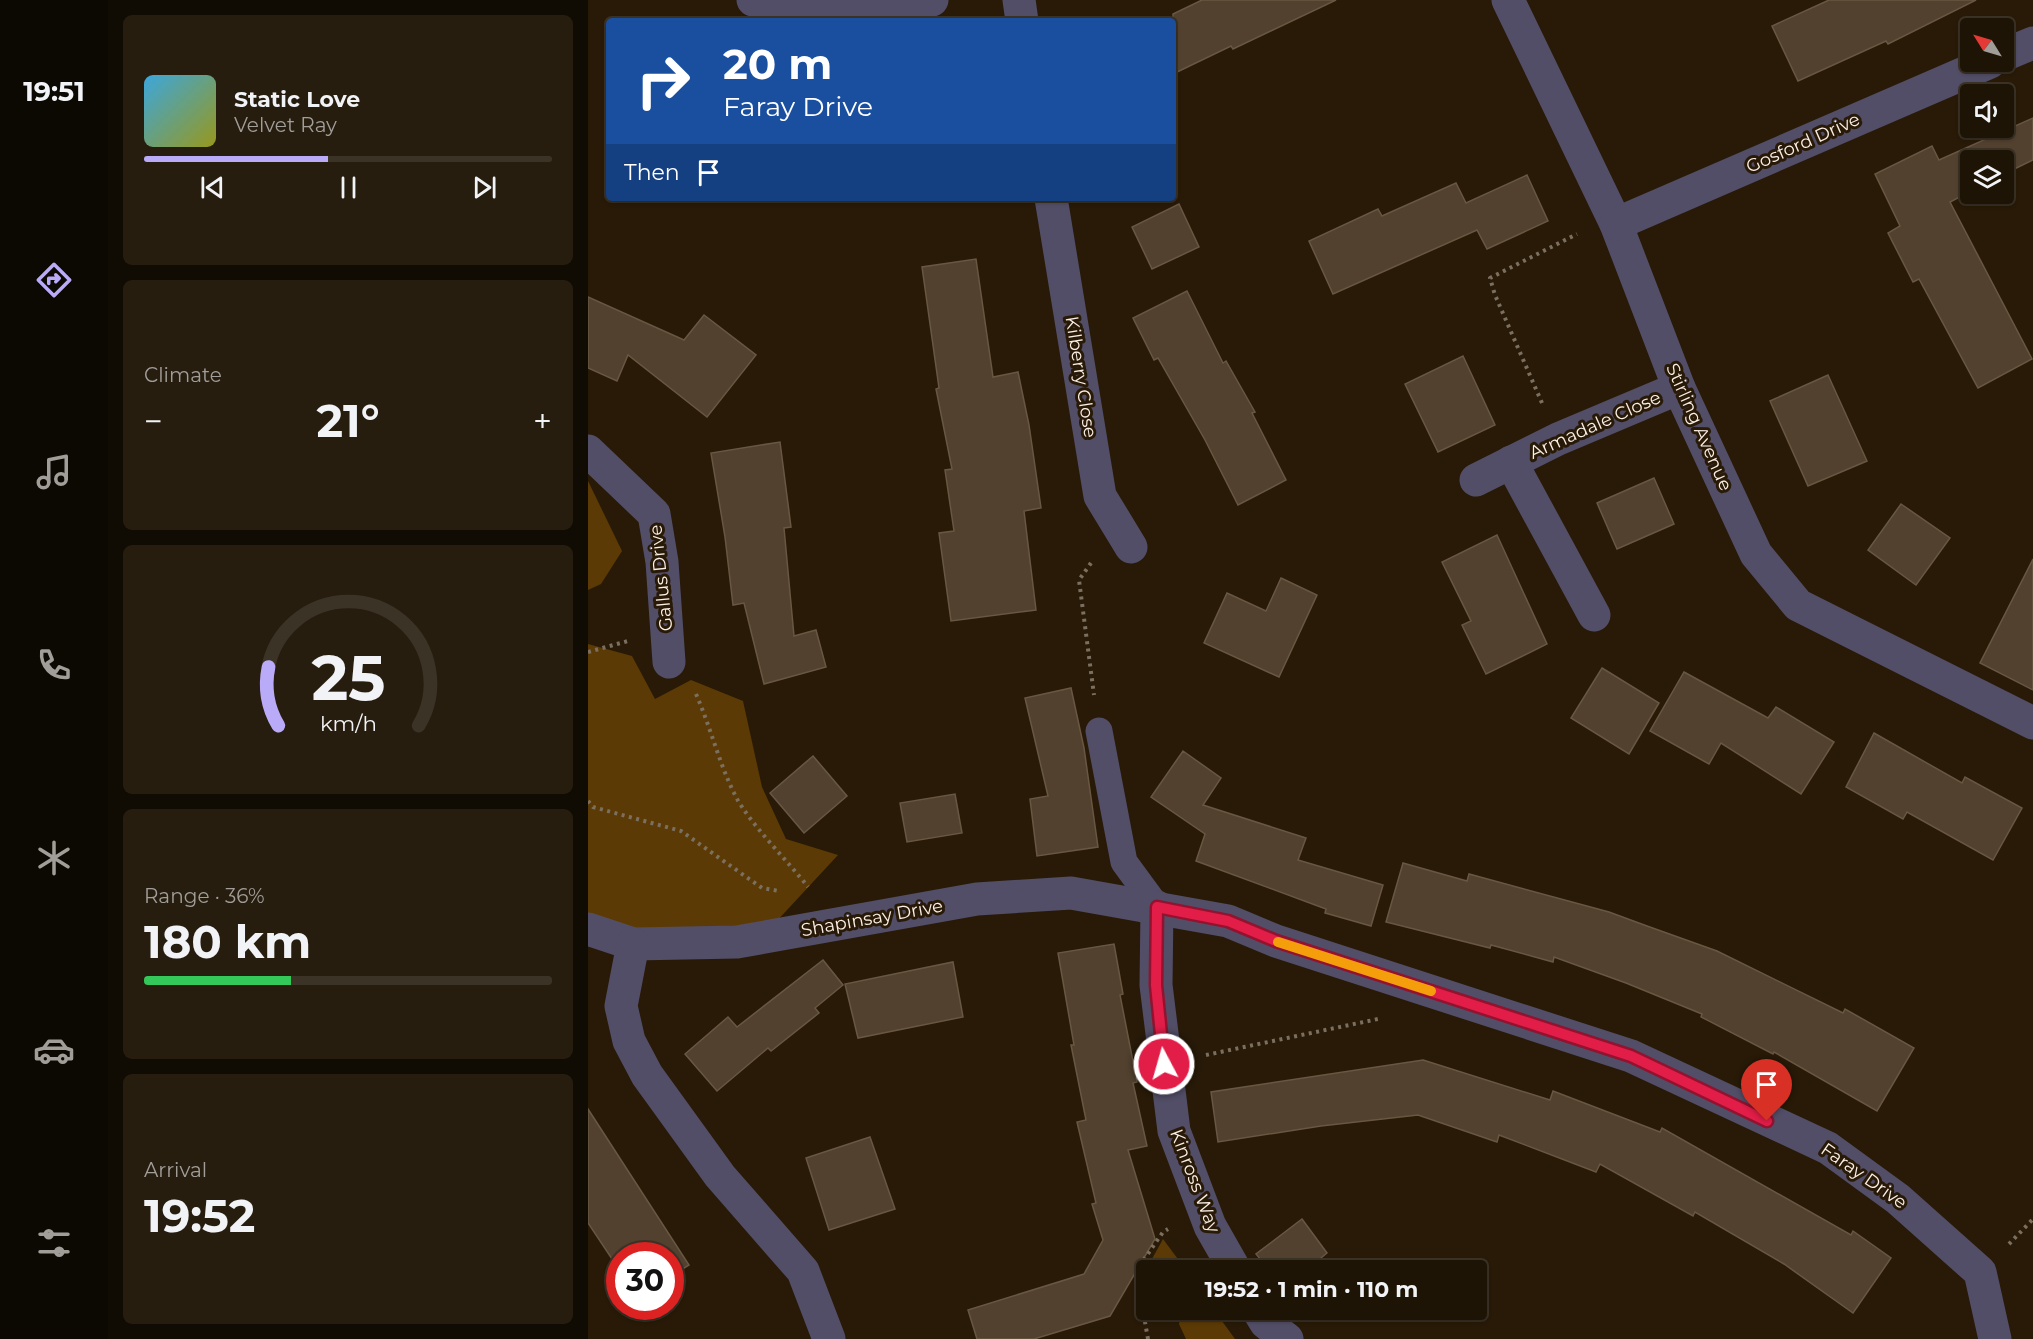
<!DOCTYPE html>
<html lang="en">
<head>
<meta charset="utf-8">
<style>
  :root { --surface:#1e1405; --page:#261d0f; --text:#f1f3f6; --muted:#a19e9a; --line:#3c3327; --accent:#b9abf7 }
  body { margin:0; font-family:Montserrat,sans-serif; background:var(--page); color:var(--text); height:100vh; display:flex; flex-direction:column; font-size:22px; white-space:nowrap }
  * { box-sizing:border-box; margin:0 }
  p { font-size:20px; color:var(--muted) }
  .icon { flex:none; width:33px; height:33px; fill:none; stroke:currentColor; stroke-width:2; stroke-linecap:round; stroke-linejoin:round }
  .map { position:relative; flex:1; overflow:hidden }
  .sheet { display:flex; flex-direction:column; gap:15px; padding:15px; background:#100b03; width:480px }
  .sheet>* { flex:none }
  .top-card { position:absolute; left:18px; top:18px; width:570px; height:183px; border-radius:6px; box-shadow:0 2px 4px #0004,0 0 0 2px var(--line); background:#1a4fa0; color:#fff; overflow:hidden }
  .needle { width:39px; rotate:307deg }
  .tools { position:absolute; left:1372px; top:18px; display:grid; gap:12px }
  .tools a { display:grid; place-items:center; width:54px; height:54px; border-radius:6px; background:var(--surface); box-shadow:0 2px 4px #0004,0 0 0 2px var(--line); font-size:30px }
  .speed { position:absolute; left:18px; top:1242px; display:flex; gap:12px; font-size:30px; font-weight:700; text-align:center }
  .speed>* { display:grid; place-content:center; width:78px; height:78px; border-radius:50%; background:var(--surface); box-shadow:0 2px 4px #0004,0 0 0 2px var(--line); line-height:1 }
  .speed .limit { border:9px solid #d22; background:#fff; color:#111 }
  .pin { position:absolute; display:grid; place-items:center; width:51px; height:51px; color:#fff; margin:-62px -26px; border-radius:50% 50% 50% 0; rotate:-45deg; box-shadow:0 0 6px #0007 }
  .pin .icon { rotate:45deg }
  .me { position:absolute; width:66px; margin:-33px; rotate:354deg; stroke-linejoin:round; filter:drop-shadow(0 0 4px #0008) }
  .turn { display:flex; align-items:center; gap:21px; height:126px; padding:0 18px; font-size:27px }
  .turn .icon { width:78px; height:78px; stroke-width:2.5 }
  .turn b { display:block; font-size:42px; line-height:51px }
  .then { display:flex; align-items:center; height:57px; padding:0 18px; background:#0003; gap:12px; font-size:22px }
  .big { font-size:45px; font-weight:700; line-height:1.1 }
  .sheet .widget { flex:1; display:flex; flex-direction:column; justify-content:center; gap:9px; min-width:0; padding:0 21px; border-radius:9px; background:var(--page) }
  .sheet .dial { align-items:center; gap:0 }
  .dial svg { height:156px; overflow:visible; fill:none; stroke:var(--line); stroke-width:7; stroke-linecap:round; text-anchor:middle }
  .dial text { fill:var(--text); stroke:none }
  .song { display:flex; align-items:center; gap:18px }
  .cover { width:72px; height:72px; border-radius:9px; background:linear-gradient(135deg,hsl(200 70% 55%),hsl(60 70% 35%)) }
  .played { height:6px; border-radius:3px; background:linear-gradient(90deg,var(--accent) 45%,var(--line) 45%) }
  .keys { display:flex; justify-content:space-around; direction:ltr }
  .heat { display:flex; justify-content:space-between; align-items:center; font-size:33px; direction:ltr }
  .charge { height:9px; border-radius:4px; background:linear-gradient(90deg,#34c759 36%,var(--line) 0) }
  .trip { position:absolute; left:548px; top:1260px; width:351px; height:60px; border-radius:6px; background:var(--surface); box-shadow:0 2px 4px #0004,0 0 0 2px var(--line); font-weight:700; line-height:60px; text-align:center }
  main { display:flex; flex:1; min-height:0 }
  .menu { display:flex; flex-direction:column; width:108px; justify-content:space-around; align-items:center; background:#0c0802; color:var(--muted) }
  .menu .icon { width:42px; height:42px }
  .menu .selected { color:var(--accent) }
  .menu b { font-size:27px; color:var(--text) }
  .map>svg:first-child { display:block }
</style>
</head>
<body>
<main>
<nav class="menu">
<b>19:51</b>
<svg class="icon selected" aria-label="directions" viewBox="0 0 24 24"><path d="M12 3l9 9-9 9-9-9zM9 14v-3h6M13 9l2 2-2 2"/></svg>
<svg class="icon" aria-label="music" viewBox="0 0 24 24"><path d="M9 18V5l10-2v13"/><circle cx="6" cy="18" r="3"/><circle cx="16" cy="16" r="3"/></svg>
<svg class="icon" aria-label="phone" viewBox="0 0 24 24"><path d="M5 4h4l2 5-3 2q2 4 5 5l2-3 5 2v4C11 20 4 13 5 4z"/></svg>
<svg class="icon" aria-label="climate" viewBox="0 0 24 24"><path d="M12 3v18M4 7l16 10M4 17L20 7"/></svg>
<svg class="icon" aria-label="car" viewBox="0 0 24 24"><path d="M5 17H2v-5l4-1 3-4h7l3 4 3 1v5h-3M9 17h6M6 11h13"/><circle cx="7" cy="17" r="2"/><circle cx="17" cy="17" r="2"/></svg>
<svg class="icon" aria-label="filters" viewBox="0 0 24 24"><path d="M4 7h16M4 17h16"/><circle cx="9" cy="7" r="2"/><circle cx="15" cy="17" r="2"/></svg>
</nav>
<section class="sheet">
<div class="widget">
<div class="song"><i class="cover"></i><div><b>Static Love</b><p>Velvet Ray</p></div></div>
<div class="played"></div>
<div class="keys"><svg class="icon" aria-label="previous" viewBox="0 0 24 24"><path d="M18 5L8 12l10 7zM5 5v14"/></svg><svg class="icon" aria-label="pause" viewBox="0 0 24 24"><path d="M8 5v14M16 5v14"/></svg><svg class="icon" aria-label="next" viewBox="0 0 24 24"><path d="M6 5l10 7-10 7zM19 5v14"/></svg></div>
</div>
<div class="widget"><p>Climate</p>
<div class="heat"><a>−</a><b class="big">21°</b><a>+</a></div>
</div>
<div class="widget dial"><svg viewBox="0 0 100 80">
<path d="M14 69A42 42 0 1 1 86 69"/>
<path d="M14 69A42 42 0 0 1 9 39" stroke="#b9abf7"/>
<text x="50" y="56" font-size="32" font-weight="700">25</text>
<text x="50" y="72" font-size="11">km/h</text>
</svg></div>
<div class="widget"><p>Range · 36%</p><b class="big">180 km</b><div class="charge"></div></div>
<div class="widget"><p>Arrival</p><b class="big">19:52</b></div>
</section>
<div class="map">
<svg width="1445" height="1339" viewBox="0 0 1445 1339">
  <rect width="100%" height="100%" fill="#281a07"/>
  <g fill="#5c3a05">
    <path d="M0,481L34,551L13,584L0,590Z"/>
    <path d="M0,644L44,656L67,699L103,680L155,701L174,787L198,839L250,855L173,938L45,944L0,918Z"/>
    <path d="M575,1239L598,1270H563L559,1268Z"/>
    <path d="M593,1310H626L647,1339H598L591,1324Z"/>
  </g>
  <g fill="#52412e" stroke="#685743" stroke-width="1.5">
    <path d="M614,0H748L645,49L643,46L585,74V14Z"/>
    <path d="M1241,0H1388L1300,44L1298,41L1210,81L1184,26Z"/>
    <path d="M1445,118V160L1416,174V160H1383V191L1362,202L1444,359L1390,388L1331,279L1325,282L1300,233L1312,226L1287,174L1344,146L1351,160Z"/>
    <path d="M939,175L960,221L899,249L889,230L745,294L721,241L790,209L794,216L868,183L878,203Z"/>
    <path d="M591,204L611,247L564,269L544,227Z"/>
    <path d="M388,259L405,377L430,372L441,425L453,508L436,511L448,610L363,621L351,533L366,531L357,470L364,469L348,389L351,388L334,267Z"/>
    <path d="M599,291L635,363L638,361L667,412L664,413L698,480L650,505L617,440L570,358L566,360L545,318Z"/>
    <path d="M0,297L96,340L116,315L168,355L119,417L40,355L29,381L0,368Z"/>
    <path d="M875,356L907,425L850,452L817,384Z"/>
    <path d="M1240,375L1279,461L1220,486L1182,401Z"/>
    <path d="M192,442L203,527L196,528L206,636L228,630L238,667L176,684L156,603L145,605L137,537L123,453Z"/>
    <path d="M1066,478L1086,524L1029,549L1009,503Z"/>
    <path d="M1313,504L1362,538L1328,585L1280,550Z"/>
    <path d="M909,535L959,644L898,674L874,625L883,621L854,562Z"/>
    <path d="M1445,559V690L1392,663Z"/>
    <path d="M693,578L729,595L691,677L616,643L639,593L678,611Z"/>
    <path d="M1014,668L1071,703L1041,754L983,718Z"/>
    <path d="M1096,672L1180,718L1188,707L1246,742L1213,794L1133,743L1121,764L1062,731Z"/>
    <path d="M483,688L496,748L510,847L449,856L442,799L460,796L437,698Z"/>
    <path d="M1286,733L1374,783L1377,777L1434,808L1405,860L1319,812L1315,819L1258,787Z"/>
    <path d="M595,751L633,778L615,805L718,838L710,860L795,885L783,926L737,913L738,909L608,861L617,834L563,797Z"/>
    <path d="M225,756L259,796L216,833L182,793Z"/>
    <path d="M367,794L374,833L319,842L312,803Z"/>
    <path d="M815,863L879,881L881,874L1021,912L1059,926L1129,951L1255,1013L1257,1009L1326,1048L1289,1111L1186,1052L1185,1054L1113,1017L1114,1014L1038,983L966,957L965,962L903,945L902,948L798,922Z"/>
    <path d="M526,944L535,994L532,995L549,1082L545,1083L559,1146L540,1150L567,1239L522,1316L446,1339H389L380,1310L496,1274L515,1240L504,1204L508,1203L489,1122L498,1120L483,1045H486L470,953Z"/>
    <path d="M235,960L255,985L227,1008L231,1013L183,1051L180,1048L129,1091L97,1054L140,1017L149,1027Z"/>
    <path d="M365,962L375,1017L270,1038L257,984Z"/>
    <path d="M835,1060L962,1100L965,1091L1072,1132L1074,1128L1263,1235L1265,1231L1303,1258L1265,1313L1196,1264L1107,1212L1105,1216L1012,1164L1008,1172L911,1135L909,1142L830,1115L733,1126L630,1142L623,1092Z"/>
    <path d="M0,1109L101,1265L82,1277V1256H32V1271L0,1223Z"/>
    <path d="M282,1137L307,1209L241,1230L218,1158Z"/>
    <path d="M714,1219L739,1253L733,1258L742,1270H681L668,1254Z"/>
  </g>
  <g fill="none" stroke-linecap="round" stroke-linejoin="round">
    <g stroke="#7b6f5f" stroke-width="4" stroke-dasharray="3 4.5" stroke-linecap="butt">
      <path d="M954,403L907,295L902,278L989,234"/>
      <path d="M503,563L491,580L506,695"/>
      <path d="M0,652L40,641"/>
      <path d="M108,694C123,728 131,764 148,797C163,825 200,861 220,887"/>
      <path d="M0,801L5,807L93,831L174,888L191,891"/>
      <path d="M618,1055L790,1019"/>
      <path d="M1421,1244L1445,1219"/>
      <path d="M560,1339L548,1271L575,1232L580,1229"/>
    </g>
    <path stroke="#524e67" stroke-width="27" d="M511,731L536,862L569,907"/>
    <g stroke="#524e67" stroke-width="33">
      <path d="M165,0C219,6 291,15 344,0"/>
      <path d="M431,0L434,21"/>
      <path d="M920,0L1028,224L1091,388L1168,554L1210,605L1445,723"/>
      <path d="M1416,55L1445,43"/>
      <path d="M463,198L512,496L543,547"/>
      <path d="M1028,224L1402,62"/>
      <path d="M0,451L66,514L74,562L81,662"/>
      <path d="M923,462L1006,615"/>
      <path d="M888,480L970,439L1091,388"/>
      <path d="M569,907L568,985L586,1131L622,1226L647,1270"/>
      <path d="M0,929L45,944L149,942L389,899L483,893L640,921L688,941L1043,1056L1240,1148L1310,1199L1392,1272L1407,1339"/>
      <path d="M45,944L33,1006L41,1041L59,1075L132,1176L215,1271L241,1339"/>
      <path d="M670,1310L678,1323L699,1339"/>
    </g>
  </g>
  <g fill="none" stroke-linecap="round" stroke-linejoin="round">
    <defs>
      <path id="route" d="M576,1064L568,985L569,907L640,921L688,941L1043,1056L1179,1121"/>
    </defs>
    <use href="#route" stroke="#92132f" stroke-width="15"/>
    <use href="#route" stroke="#e11d48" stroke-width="10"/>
    <path stroke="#f59e0b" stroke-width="10" d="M690,942L843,991"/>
  </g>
  <g text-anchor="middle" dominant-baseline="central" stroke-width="6" stroke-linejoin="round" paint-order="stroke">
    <g font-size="18" fill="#fbf0e5" stroke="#281a07">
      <text transform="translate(1215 143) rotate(-24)">Gosford Drive</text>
      <text transform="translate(493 377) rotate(81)">Kilberry Close</text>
      <text transform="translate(1007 425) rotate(-24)">Armadale Close</text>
      <text transform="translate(1111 427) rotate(66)">Stirling Avenue</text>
      <text transform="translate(73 578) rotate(-96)">Gallus Drive</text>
      <text transform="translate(284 918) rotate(-10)">Shapinsay Drive</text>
      <text transform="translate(1276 1176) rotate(35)">Faray Drive</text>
      <text transform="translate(607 1181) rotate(69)">Kinross Way</text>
    </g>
  </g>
</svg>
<div class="tools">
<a><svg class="needle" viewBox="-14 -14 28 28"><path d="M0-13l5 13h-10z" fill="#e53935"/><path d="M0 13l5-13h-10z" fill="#a19e9a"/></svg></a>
<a><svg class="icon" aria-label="sound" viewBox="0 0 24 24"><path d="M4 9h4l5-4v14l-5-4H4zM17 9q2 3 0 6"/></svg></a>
<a><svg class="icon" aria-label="layers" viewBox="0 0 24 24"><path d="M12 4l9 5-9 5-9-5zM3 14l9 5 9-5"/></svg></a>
</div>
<div class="speed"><div class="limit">30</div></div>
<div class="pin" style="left:1179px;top:1121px;background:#d93025"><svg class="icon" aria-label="arrive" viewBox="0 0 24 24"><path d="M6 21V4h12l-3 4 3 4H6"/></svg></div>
<svg class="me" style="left:576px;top:1064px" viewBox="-20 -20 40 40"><circle r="17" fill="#e11d48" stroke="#fff" stroke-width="3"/><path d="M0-11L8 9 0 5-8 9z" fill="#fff"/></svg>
<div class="trip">19:52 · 1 min · 110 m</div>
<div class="top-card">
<div class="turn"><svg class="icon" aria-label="right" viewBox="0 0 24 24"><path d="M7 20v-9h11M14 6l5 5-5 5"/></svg><div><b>20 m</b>Faray Drive</div></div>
<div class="then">Then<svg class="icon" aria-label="arrive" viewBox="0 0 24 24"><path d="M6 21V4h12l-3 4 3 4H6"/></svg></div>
</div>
</div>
</main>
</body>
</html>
